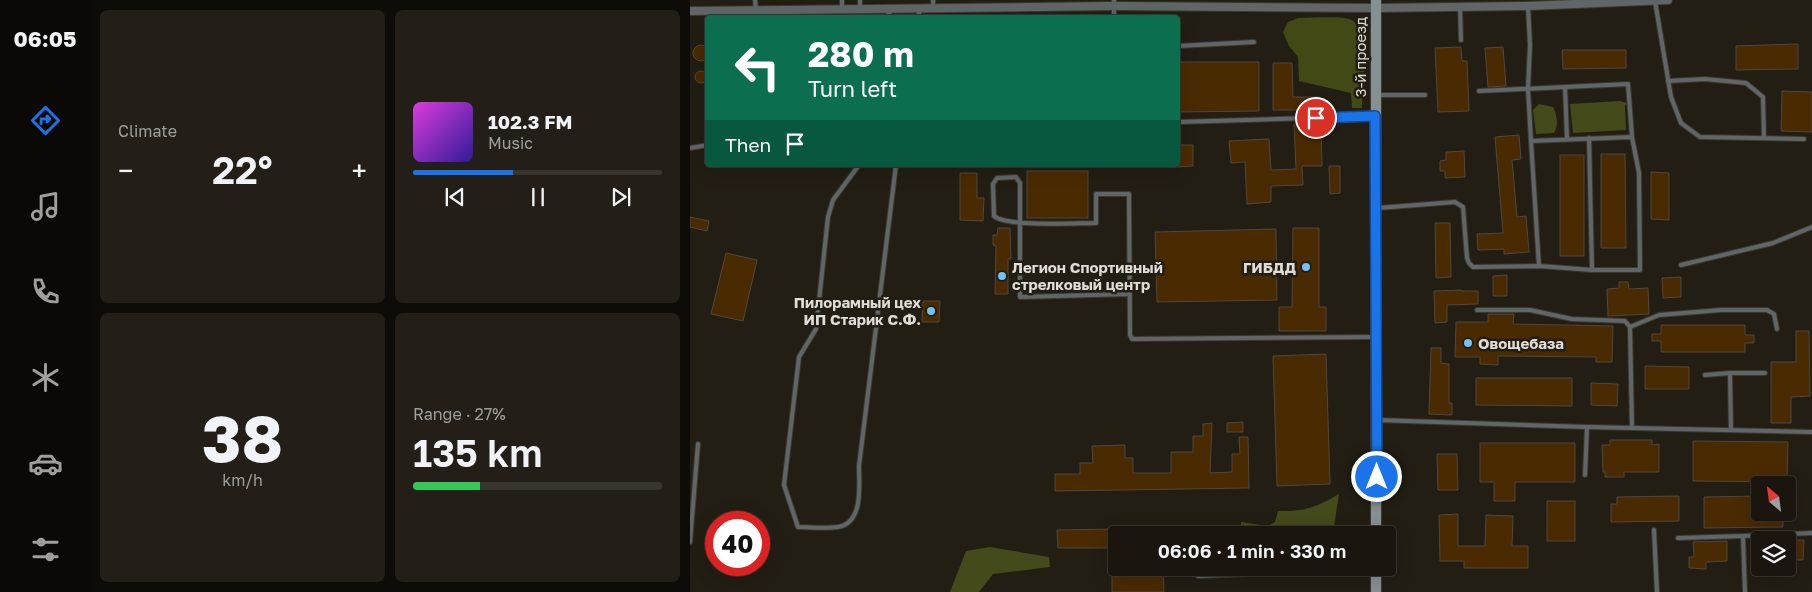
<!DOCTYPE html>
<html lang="en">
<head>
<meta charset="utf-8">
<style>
  :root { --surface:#1a160f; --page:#231f18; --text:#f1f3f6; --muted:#9f9f9e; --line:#38352f; --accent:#1a73e8 }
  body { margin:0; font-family:"Golos Text",sans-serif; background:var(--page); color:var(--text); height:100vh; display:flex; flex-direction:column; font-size:19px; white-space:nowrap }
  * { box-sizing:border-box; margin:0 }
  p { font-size:16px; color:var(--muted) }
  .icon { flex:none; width:28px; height:28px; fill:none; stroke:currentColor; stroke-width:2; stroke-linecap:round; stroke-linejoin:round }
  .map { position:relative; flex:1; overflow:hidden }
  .sheet { display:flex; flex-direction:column; gap:10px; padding:10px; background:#0e0c08; width:600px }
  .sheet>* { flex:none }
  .guide { position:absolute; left:15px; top:15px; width:475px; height:152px; border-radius:5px; box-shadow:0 5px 20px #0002,0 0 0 1px var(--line); background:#0b6e4f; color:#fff; overflow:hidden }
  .needle { width:32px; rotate:331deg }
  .buttons { position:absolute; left:1061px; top:476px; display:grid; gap:10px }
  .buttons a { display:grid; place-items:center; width:45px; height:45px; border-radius:5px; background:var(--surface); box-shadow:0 5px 20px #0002,0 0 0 1px var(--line); font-size:25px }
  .speed { position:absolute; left:15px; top:511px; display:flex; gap:10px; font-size:25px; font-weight:700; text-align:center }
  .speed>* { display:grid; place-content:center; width:65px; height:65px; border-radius:50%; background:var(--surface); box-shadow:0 5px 20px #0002,0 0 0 1px var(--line); line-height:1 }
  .speed .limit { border:8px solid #d22; background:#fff; color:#111 }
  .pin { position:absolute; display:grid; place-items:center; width:42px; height:42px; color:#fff; margin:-21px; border:2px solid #fff; border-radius:50%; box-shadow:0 1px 5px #0007 }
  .me { position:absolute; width:55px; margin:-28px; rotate:0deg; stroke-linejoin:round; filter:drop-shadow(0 0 4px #0008) }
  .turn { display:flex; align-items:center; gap:18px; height:105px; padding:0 20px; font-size:22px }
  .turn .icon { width:65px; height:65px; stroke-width:2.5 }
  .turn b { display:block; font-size:35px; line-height:42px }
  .then { display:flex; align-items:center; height:48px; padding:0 20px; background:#0003; gap:10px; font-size:19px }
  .big { font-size:38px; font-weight:600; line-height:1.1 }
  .sheet .card { flex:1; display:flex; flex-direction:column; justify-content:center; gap:8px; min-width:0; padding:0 18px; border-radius:8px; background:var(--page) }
  .sheet .dial { align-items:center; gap:0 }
  .dial b { font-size:65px; line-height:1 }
  .song { display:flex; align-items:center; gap:15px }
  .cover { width:60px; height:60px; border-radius:8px; background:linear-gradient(135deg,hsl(300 70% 55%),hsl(250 70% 35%)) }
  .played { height:5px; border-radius:2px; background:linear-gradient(90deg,var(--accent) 40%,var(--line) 40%) }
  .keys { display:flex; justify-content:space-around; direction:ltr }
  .heat { display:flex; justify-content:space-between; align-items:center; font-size:28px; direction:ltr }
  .charge { height:8px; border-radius:4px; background:linear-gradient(90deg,#34c759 27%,var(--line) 0) }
  .sheet .tiles { flex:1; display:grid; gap:10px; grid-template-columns:repeat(2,1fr) }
  .trip { position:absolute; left:418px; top:526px; width:288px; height:50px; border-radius:5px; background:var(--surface); box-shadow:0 5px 20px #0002,0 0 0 1px var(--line); font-weight:600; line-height:50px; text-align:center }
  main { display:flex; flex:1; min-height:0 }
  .dock { display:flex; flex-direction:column; width:90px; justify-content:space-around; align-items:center; background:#0a0906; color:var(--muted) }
  .dock .icon { width:35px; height:35px }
  .dock .selected { color:var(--accent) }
  .dock b { font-size:22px; color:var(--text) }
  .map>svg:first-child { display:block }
</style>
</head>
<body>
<main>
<nav class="dock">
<b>06:05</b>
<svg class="icon selected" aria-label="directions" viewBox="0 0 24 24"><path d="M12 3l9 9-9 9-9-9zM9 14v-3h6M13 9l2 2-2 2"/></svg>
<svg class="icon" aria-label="music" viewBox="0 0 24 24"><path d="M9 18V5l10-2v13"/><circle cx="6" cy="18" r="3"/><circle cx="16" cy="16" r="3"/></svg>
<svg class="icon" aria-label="phone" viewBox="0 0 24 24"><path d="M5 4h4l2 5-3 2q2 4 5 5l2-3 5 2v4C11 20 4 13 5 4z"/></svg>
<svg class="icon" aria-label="climate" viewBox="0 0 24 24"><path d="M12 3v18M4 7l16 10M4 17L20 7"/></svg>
<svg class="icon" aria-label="car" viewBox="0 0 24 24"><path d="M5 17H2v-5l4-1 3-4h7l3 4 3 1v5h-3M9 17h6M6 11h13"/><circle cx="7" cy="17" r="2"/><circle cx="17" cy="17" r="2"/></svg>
<svg class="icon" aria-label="filters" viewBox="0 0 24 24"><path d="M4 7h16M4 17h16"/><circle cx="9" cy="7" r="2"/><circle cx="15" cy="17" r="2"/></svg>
</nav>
<section class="sheet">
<div class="tiles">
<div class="card"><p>Climate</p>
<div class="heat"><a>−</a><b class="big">22°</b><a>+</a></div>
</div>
<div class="card">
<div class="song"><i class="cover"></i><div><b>102.3 FM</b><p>Music</p></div></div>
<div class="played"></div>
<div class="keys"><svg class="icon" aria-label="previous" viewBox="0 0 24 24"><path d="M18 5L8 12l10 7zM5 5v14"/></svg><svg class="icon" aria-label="pause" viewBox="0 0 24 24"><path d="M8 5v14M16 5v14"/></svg><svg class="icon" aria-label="next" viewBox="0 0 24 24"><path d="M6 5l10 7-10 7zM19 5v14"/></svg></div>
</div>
<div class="card dial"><b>38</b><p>km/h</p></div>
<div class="card"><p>Range · 27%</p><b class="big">135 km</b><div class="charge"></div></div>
</div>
</section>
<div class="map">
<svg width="1122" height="592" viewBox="0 0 1122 592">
  <rect width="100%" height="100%" fill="#221e14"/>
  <path fill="#434915" d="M608,18C621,18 647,16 659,19C682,25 673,89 672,108H662L661,93L609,81L608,57L599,46L593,32L598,22Z"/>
  <g fill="#444a1a">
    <path d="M930,101L937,103L935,106L936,130L883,133L880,104Z"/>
    <path d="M849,104L863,107C867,115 869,125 864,133L846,134L843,110Z"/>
    <path d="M649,494L643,533L551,535V522L578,526L585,522L588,511C614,512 627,507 649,494Z"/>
    <path d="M300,547L359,557L360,567L303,574L289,592H260L276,551Z"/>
  </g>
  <g fill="#4a2a01" stroke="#51473e">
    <path d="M1108,44V69L1046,70V46Z"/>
    <circle cx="11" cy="53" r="8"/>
    <path d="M771,47L772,61H777L779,111L748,112L745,48Z"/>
    <path d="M813,47L816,86L798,87L795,48Z"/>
    <path d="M872,50H936V68L873,69Z"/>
    <path d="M488,62H569V111L488,112Z"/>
    <path d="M583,63H602L603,97H630V110H583Z"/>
    <circle cx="11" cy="77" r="6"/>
    <path d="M1092,91L1122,92V132L1091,131Z"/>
    <path d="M631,123L632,166H612L613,185L581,186V202L557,204L555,162L541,163L539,141L579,139L581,170L606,169L604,124Z"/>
    <path d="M829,135L831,159L822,160L827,217L836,216L839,252L814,254V249L788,250L787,234L813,233L805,137Z"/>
    <path d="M488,145H503V166L488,167Z"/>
    <path d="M774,151L775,177L755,178V171H750V161L756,160V152Z"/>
    <path d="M911,154H935L936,248H911Z"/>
    <rect x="870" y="155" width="24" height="101"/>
    <path d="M639,166H650V193L640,194Z"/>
    <rect x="337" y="171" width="61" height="47"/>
    <path d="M961,172L979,173V220L961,219Z"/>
    <path d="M270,173H287V198H294L293,221L270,220Z"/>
    <path d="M0,217L19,221L17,231L0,227Z"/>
    <path d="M745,223H760L761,277L746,278Z"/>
    <path d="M308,228H320L321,259H318V294H305L306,246L303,245V235H307Z"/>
    <path d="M603,228H629V307H636V331H589V307H602Z"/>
    <path d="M586,229L587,300L467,302L465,232Z"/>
    <path d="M36,253L67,260L53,321L21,314Z"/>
    <path d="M817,275V296H803V276Z"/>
    <path d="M991,277V297L973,298L972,278Z"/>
    <path d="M929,282H938L939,289L958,288L959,314L918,316L917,289L929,288Z"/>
    <path d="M771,290V291H788V304L757,305V322L745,323L744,291Z"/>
    <path d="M233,301H250L249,322H232Z"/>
    <path d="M798,314H824L823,324L923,326L922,362H906V357L808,356V365L790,364V357H765L766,322H798Z"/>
    <path d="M971,325H1055V335H1064V343H1055V352H971V341H962V334H971Z"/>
    <path d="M1106,331H1119L1120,396L1101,397V423H1081V362H1106Z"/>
    <path d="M741,348H751V363L759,364V403H762V415L739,414Z"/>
    <path d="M636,354L640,484L587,486L583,356Z"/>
    <path d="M955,366L999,367V389H955Z"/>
    <path d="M786,378H882V406L786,405Z"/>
    <path d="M901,383L928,384L927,406L901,405Z"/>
    <path d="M553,422V432H537V423Z"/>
    <path d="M522,423L520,473L542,472V454H550L549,437H558L559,488L365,491V474H390V463H403L402,446L435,445V458H443V473H481V452H503V436H513V424Z"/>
    <path d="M920,440H962V445L969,444V472H934V477H915V472H913L912,445H920Z"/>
    <path d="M1003,441L1098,442L1097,482L1003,481Z"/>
    <path d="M790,443H885V482H825V501H804V482H790Z"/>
    <path d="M747,454H767L768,490H748Z"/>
    <path d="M989,496V521L921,522V504H927V497Z"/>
    <path d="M1070,496V512H1093V527L1014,528V497Z"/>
    <rect x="857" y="501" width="28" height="40"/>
    <path d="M768,514V546H795L796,515L823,516L822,546H838V568H774V561H750L749,515Z"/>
    <path d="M547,527V535H463V529Z"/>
    <path d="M426,529V548H368L367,530Z"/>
    <path d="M1098,540H1114L1113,560H1098Z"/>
    <path d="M1037,541V561L1016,562V569L999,568V557H1004L1003,542Z"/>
    <path d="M422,568H473L474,592H422Z"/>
  </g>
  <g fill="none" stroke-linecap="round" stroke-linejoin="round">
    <defs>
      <g id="lane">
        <path d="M65,0L66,10"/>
        <path d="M152,0V9"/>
        <path d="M170,0V9"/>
        <path d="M243,0V8"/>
        <path d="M424,0V18"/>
        <path d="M965,1L981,97L991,123L1010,137L1114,139"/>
        <path d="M770,7L771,40"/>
        <path d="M196,18L202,9"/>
        <path d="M228,18L230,8"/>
        <path d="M488,46L564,42"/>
        <path d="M978,81L1015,79L1056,83L1073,97L1074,138"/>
        <path d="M875,87L877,138"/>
        <path d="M789,91L938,84L942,137"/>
        <path d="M688,95H735"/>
        <path d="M488,122L685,116"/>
        <path d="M899,138L902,270"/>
        <path d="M841,141L849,266"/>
        <path d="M0,148L18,145"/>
        <path d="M169,165L143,200L138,217L126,329L109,357L94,485L108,527C120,527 135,529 148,527C174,523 169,484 169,466L206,165"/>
        <path d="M688,208L765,202L773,207L777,258L779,263L783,267L849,266L902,270H950L949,173L942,137L841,141L838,89L840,45L838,6"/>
        <path d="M991,265L1083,243L1122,227"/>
        <path d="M439,294L330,297V183L326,177L307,178L303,184L304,216C316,227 386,223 406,223V194H439L440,335L442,339L685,337"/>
        <path d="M787,310H840L882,319L935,321L940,327"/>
        <path d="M1015,375L1040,373"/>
        <path d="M687,420L897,427L1122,432"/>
        <path d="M942,428L940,327L969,315L1031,310H1077L1084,314L1087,329"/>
        <path d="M1041,430L1040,373H1075"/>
        <path d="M895,475L897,427"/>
        <path d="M964,530L967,592"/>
        <path d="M988,538L1053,536"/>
        <path d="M0,542L8,444"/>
        <path d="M509,568L508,576L686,569"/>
        <path d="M1055,592L1053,536L1121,533"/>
      </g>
      <path id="street" d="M0,11L424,6L686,8L838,6L978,0"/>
      <g id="secondary">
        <path d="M686,0V535"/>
        <path d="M686,568V592"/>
      </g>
    </defs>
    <use href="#lane" stroke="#3c392f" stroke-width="6"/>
    <use href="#street" stroke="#3c392f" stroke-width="10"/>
    <use href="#secondary" stroke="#3c392f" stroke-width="12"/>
    <use href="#lane" stroke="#606668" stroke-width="4"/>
    <use href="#street" stroke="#606668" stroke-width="8"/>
    <use href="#secondary" stroke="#859092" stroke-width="10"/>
  </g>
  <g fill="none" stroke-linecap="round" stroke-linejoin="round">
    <defs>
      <path id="route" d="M626,118L685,116L687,477"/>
    </defs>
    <use href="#route" stroke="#114b97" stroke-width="12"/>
    <use href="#route" stroke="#1a73e8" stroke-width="9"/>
  </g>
  <g fill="#73c1f5" stroke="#221e14" stroke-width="2">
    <circle cx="616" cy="267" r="5"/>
    <circle cx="312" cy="276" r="5"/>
    <circle cx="241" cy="311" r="5"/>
    <circle cx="778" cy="343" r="5"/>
  </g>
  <g text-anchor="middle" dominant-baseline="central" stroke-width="5" stroke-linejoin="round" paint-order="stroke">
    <g font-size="15" fill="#dfddd6" stroke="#221e14">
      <text transform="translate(670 57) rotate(-90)">3-й проезд</text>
    </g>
    <g font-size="15" font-weight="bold" fill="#dfddd6" stroke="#221e14" text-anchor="start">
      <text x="322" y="267">Легион Спортивный<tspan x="322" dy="17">стрелковый центр</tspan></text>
      <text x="606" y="267" text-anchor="end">ГИБДД</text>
      <text x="231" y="302" text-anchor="end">Пилорамный цех<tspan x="231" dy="17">ИП Старик С.Ф.</tspan></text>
      <text x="788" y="343">Овощебаза</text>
    </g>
  </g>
</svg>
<div class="buttons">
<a><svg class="needle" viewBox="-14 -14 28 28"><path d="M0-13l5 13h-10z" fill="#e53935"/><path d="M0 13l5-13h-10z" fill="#9f9f9e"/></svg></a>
<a><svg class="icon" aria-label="layers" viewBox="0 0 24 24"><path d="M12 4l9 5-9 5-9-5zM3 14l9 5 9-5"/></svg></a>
</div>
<div class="speed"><div class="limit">40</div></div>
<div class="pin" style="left:626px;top:118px;background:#d93025"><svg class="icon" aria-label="arrive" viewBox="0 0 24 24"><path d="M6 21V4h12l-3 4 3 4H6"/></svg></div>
<svg class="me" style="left:687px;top:477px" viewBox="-20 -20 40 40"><circle r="17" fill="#1a73e8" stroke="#fff" stroke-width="3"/><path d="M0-11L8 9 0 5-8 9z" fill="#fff"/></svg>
<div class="trip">06:06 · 1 min · 330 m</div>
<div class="guide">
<div class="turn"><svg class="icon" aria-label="left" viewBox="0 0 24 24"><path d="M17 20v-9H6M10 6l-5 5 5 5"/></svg><div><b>280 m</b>Turn left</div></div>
<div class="then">Then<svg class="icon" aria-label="arrive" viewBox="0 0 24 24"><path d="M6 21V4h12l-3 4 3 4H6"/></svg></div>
</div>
</div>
</main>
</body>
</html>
